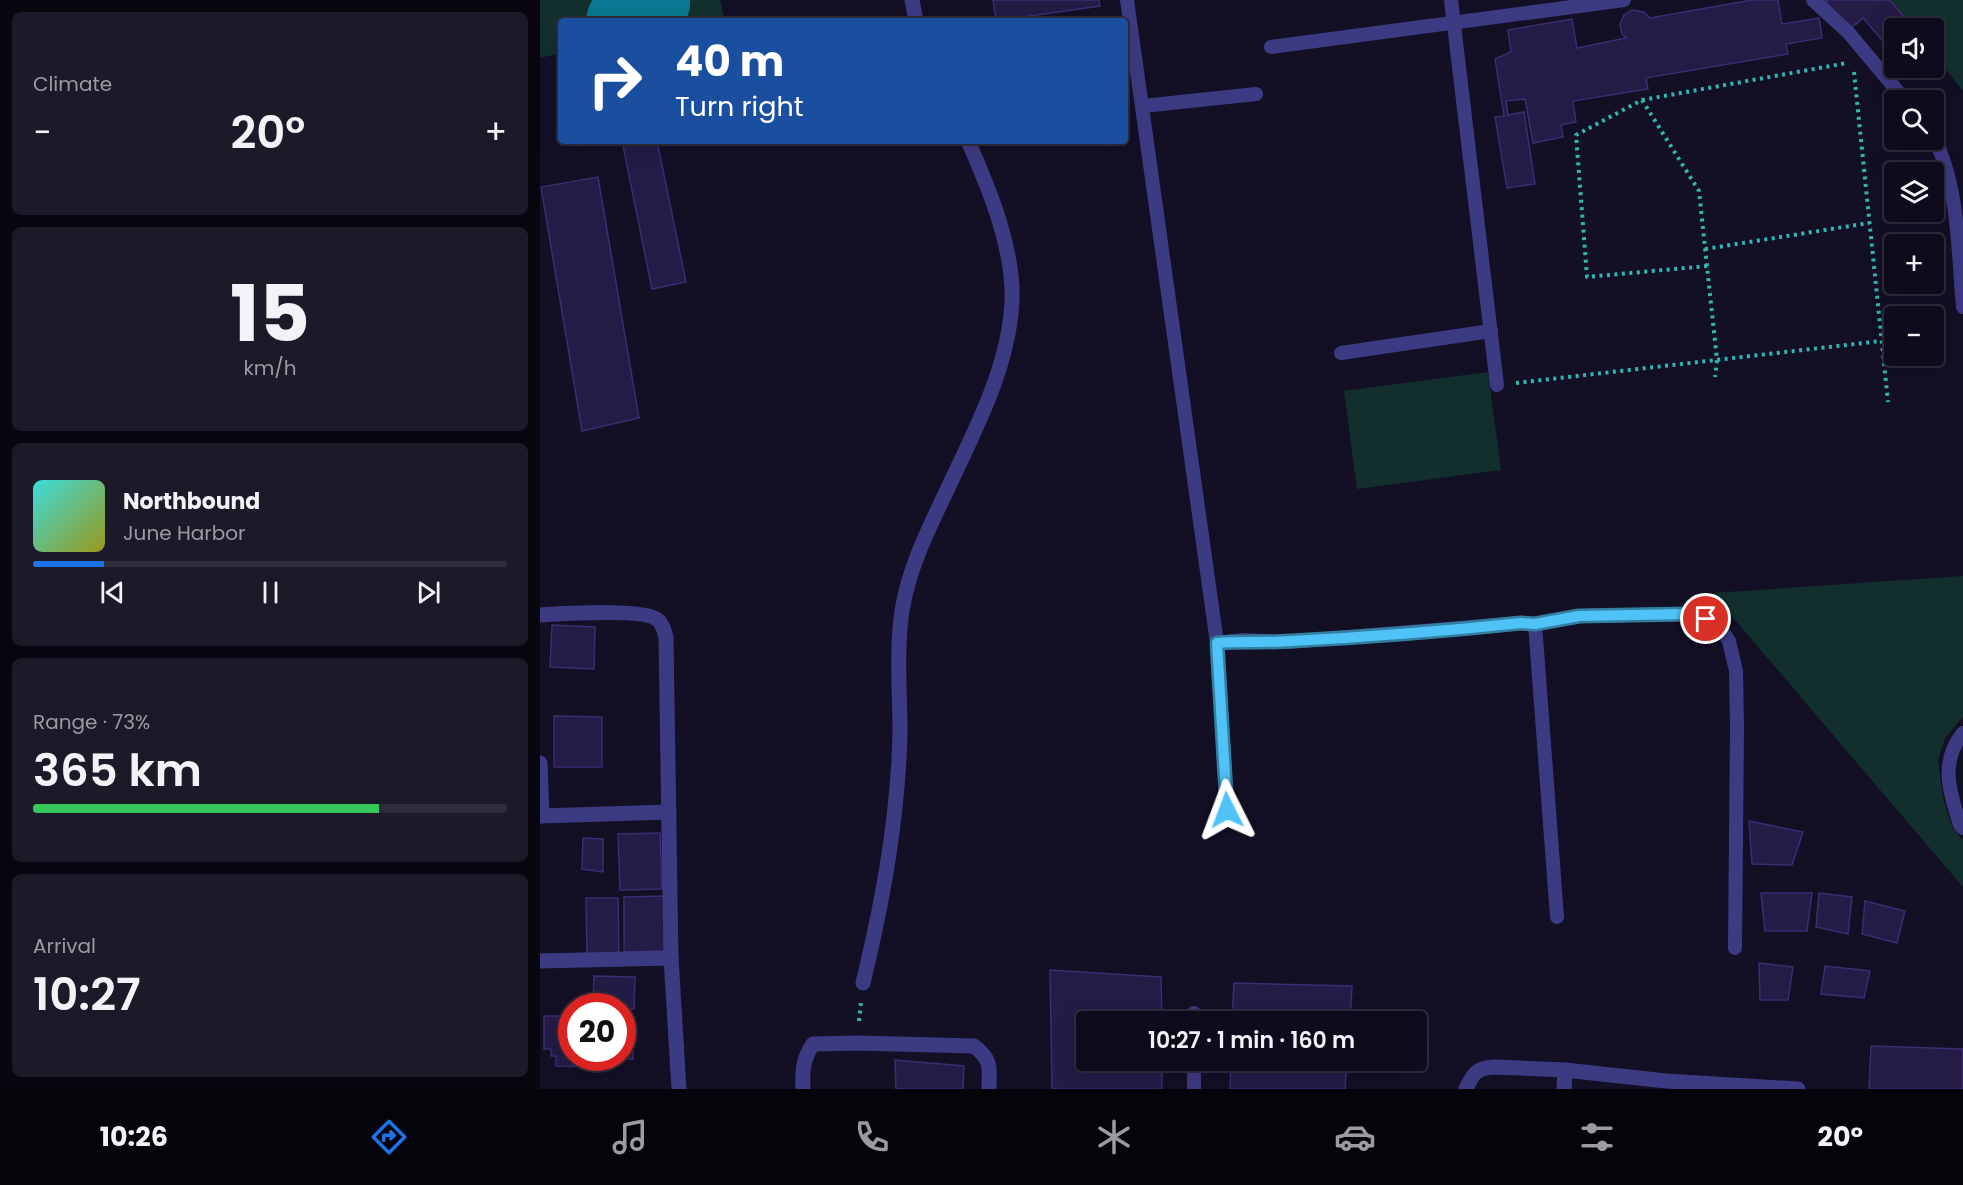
<!DOCTYPE html>
<html lang="en">
<head>
<meta charset="utf-8">
<style>
  :root { --surface:#0e0b1c; --page:#1c1929; --text:#f1f3f6; --muted:#9b9ba3; --line:#2e2b3b; --accent:#1a73e8 }
  body { margin:0; font-family:Poppins,sans-serif; background:var(--page); color:var(--text); height:100vh; display:flex; flex-direction:column; font-size:22px; white-space:nowrap }
  * { box-sizing:border-box; margin:0 }
  p { font-size:20px; color:var(--muted) }
  .icon { flex:none; width:33px; height:33px; fill:none; stroke:currentColor; stroke-width:2; stroke-linecap:round; stroke-linejoin:round }
  .map { position:relative; flex:1; overflow:hidden }
  .sheet { display:flex; flex-direction:column; gap:12px; padding:12px; background:#08060f; width:540px }
  .sheet>* { flex:none }
  .top-card { position:absolute; left:18px; top:18px; width:570px; height:126px; border-radius:6px; box-shadow:0 6px 24px #0002,0 0 0 2px var(--line); background:#1a4fa0; color:#fff; overflow:hidden }
  .buttons { position:absolute; left:1344px; top:18px; display:grid; gap:12px }
  .buttons a { display:grid; place-items:center; width:60px; height:60px; border-radius:6px; background:var(--surface); box-shadow:0 6px 24px #0002,0 0 0 2px var(--line); font-size:30px }
  .speed { position:absolute; left:18px; top:993px; display:flex; gap:12px; font-size:30px; font-weight:700; text-align:center }
  .speed>* { display:grid; place-content:center; width:78px; height:78px; border-radius:50%; background:var(--surface); box-shadow:0 6px 24px #0002,0 0 0 2px var(--line); line-height:1 }
  .speed .limit { border:9px solid #d22; background:#fff; color:#111 }
  .pin { position:absolute; display:grid; place-items:center; width:51px; height:51px; color:#fff; margin:-26px; border:3px solid #fff; border-radius:50%; box-shadow:0 2px 6px #0007 }
  .me { position:absolute; width:66px; margin:-33px; rotate:357deg; stroke-linejoin:round; filter:drop-shadow(0 0 4px #0008) }
  .turn { display:flex; align-items:center; gap:21px; height:126px; padding:0 18px; font-size:27px }
  .turn .icon { width:78px; height:78px; stroke-width:2.5 }
  .turn b { display:block; font-size:42px; line-height:51px }
  .big { font-size:45px; font-weight:600; line-height:1.1 }
  .sheet .card { flex:1; display:flex; flex-direction:column; justify-content:center; gap:9px; min-width:0; padding:0 21px; border-radius:9px; background:var(--page) }
  .sheet .dial { align-items:center; gap:0 }
  .dial b { font-size:78px; line-height:1 }
  .song { display:flex; align-items:center; gap:18px }
  .cover { width:72px; height:72px; border-radius:9px; background:linear-gradient(135deg,hsl(180 70% 55%),hsl(60 70% 35%)) }
  .played { height:6px; border-radius:3px; background:linear-gradient(90deg,var(--accent) 15%,var(--line) 15%) }
  .keys { display:flex; justify-content:space-around; direction:ltr }
  .heat { display:flex; justify-content:space-between; align-items:center; font-size:33px; direction:ltr }
  .charge { height:9px; border-radius:4px; background:linear-gradient(90deg,#34c759 73%,var(--line) 0) }
  .trip { position:absolute; left:536px; top:1011px; width:351px; height:60px; border-radius:6px; background:var(--surface); box-shadow:0 6px 24px #0002,0 0 0 2px var(--line); font-weight:600; line-height:60px; text-align:center }
  .menu { display:flex; height:96px; justify-content:space-around; align-items:center; background:#06040b; color:var(--muted) }
  .menu .icon { width:42px; height:42px }
  .menu .active { color:var(--accent) }
  .menu b { font-size:27px; color:var(--text) }
  main { display:flex; flex:1; min-height:0 }
  .map>svg:first-child { display:block }
</style>
</head>
<body>
<main>
<section class="sheet">
<div class="card"><p>Climate</p>
<div class="heat"><a>−</a><b class="big">20°</b><a>+</a></div>
</div>
<div class="card dial"><b>15</b><p>km/h</p></div>
<div class="card">
<div class="song"><i class="cover"></i><div><b>Northbound</b><p>June Harbor</p></div></div>
<div class="played"></div>
<div class="keys"><svg class="icon" aria-label="previous" viewBox="0 0 24 24"><path d="M18 5L8 12l10 7zM5 5v14"/></svg><svg class="icon" aria-label="pause" viewBox="0 0 24 24"><path d="M8 5v14M16 5v14"/></svg><svg class="icon" aria-label="next" viewBox="0 0 24 24"><path d="M6 5l10 7-10 7zM19 5v14"/></svg></div>
</div>
<div class="card"><p>Range · 73%</p><b class="big">365 km</b><div class="charge"></div></div>
<div class="card"><p>Arrival</p><b class="big">10:27</b></div>
</section>
<div class="map">
<svg width="1423" height="1089" viewBox="0 0 1423 1089">
  <rect width="100%" height="100%" fill="#130f25"/>
  <g fill="#122f2e">
    <path d="M0,0H92L61,21H21V53L0,58Z"/>
    <path d="M129,0H180L185,21H130Z"/>
    <path d="M1351,0H1423V91L1394,54V28H1374Z"/>
    <path d="M948,372L961,470L817,489L804,391Z"/>
    <path d="M1423,576V717L1405,738L1398,760L1403,798L1412,827L1423,840V887L1172,593Z"/>
  </g>
  <g fill="none" stroke-linecap="round" stroke-linejoin="round">
    <path stroke="#0a7892" stroke-width="76" d="M84,21L112,3V0"/>
  </g>
  <g fill="#241b46" stroke="#3b2d72" stroke-width="1.5">
    <path d="M453,0H559L560,6L456,21Z"/>
    <path d="M1212,0H1238L1242,24L1279,18L1282,38L1246,44L1248,54L1106,78L1108,89L1033,101L1036,122L1021,125L1023,137L993,143L985,99L966,101L968,115L984,112L995,184L967,188L955,117L964,116L955,59L971,52L968,30L1032,19L1037,48L1086,38L1082,34L1080,24L1084,15L1092,10L1104,12L1110,18Z"/>
    <path d="M1285,0H1350L1371,25L1367,28H1354V39L1347,46L1323,18L1310,29Z"/>
    <path d="M82,141H117L146,282L112,289Z"/>
    <path d="M58,177L99,418L42,431L1,187Z"/>
    <path d="M12,625L55,627L54,669L10,667Z"/>
    <path d="M14,716L62,717V767H14Z"/>
    <path d="M1209,821L1263,832L1252,865L1212,864Z"/>
    <path d="M120,833L122,889L80,890L78,834Z"/>
    <path d="M43,838L63,839V872L42,869Z"/>
    <path d="M1221,893H1272L1267,931H1225Z"/>
    <path d="M1279,893L1312,897L1308,934L1276,927Z"/>
    <path d="M125,896V951L84,952V897Z"/>
    <path d="M46,898H78L79,956H47Z"/>
    <path d="M1325,901L1365,911L1357,943L1322,934Z"/>
    <path d="M1219,963L1253,967L1248,1000H1220Z"/>
    <path d="M1285,966L1330,971L1324,998L1281,994Z"/>
    <path d="M510,970L621,977L622,1022H546V1060H622V1089H512Z"/>
    <path d="M54,976L95,977L94,1009L62,1006V1002H53Z"/>
    <path d="M694,983L812,986L810,1022H692Z"/>
    <path d="M4,1016H32V1058H82V1017H93V1059L53,1058V1067L16,1066V1056H11V1049H4Z"/>
    <path d="M1331,1046L1423,1049V1089H1329Z"/>
    <path d="M355,1060L424,1066L423,1089H356Z"/>
    <path d="M691,1060H807L805,1089H690Z"/>
  </g>
  <g fill="none" stroke-linecap="round" stroke-linejoin="round">
    <g stroke="#2fb7b0" stroke-width="4" stroke-dasharray="3 4.5" stroke-linecap="butt">
      <path d="M1314,72L1348,402"/>
      <path d="M1102,100L1159,191L1177,360L1175,377"/>
      <path d="M1165,249L1329,223"/>
      <path d="M1167,266L1047,277L1036,135L1102,100L1307,63"/>
      <path d="M976,383L1341,341"/>
      <path d="M319,1021L321,1002"/>
    </g>
    <g stroke="#3d3a84" stroke-width="14">
      <path d="M587,0L677,643L703,640L747,642L981,623L995,624L1017,917"/>
      <path d="M911,0L957,385"/>
      <path d="M1273,0L1308,32L1365,100"/>
      <path d="M731,47L1084,0"/>
      <path d="M603,106L716,94"/>
      <path d="M1394,138C1419,186 1418,253 1423,307"/>
      <path d="M801,353L951,331"/>
      <path d="M995,624L1039,616L1146,614L1166,619L1181,629L1189,641L1196,671L1197,726L1195,948"/>
      <path d="M677,643L687,810"/>
      <path d="M1423,733C1399,762 1410,793 1420,825L1423,828"/>
      <path d="M654,1013V1022"/>
      <path d="M654,1060V1089"/>
    </g>
    <g stroke="#3d3a84" stroke-width="15">
      <path d="M372,0L376,21"/>
      <path d="M0,615C21,614 105,608 118,620C123,624 124,631 126,637L131,958L139,1089"/>
      <path d="M0,763L2,816"/>
      <path d="M0,816L129,812"/>
      <path d="M0,961L131,958"/>
      <path d="M323,983C343,900 358,818 360,733C360,692 356,651 362,611C369,567 389,528 408,488C435,430 469,367 472,301C474,249 449,188 428,141"/>
      <path d="M263,1089C262,1071 263,1059 273,1044L317,1043L434,1046C453,1061 449,1068 449,1089"/>
      <path d="M926,1089C933,1073 937,1068 954,1067L1025,1070L1126,1081L1258,1089"/>
      <path d="M1024,1089L1025,1070"/>
    </g>
  </g>
  <g fill="none" stroke-linecap="round" stroke-linejoin="round">
    <defs>
      <path id="route" d="M687,810L677,643C702,641 727,643 751,641C828,637 905,631 981,623L995,624L1039,616L1146,614L1166,619"/>
    </defs>
    <use href="#route" stroke="#337fa1" stroke-width="15"/>
    <use href="#route" stroke="#4fc3f7" stroke-width="10"/>
  </g>
</svg>
<div class="buttons">
<a><svg class="icon" aria-label="sound" viewBox="0 0 24 24"><path d="M4 9h4l5-4v14l-5-4H4zM17 9q2 3 0 6"/></svg></a>
<a><svg class="icon" aria-label="search" viewBox="0 0 24 24"><circle cx="10" cy="10" r="6"/><path d="M15 15l6 6"/></svg></a>
<a><svg class="icon" aria-label="layers" viewBox="0 0 24 24"><path d="M12 4l9 5-9 5-9-5zM3 14l9 5 9-5"/></svg></a>
<a>+</a>
<a>−</a>
</div>
<div class="speed"><div class="limit">20</div></div>
<div class="pin" style="left:1166px;top:619px;background:#d93025"><svg class="icon" aria-label="arrive" viewBox="0 0 24 24"><path d="M6 21V4h12l-3 4 3 4H6"/></svg></div>
<svg class="me" style="left:687px;top:810px" viewBox="-20 -20 40 40"><path d="M0-17L14 15 0 8-14 15z" fill="#4fc3f7" stroke="#fff" stroke-width="4"/></svg>
<div class="trip">10:27 · 1 min · 160 m</div>
<div class="top-card">
<div class="turn"><svg class="icon" aria-label="right" viewBox="0 0 24 24"><path d="M7 20v-9h11M14 6l5 5-5 5"/></svg><div><b>40 m</b>Turn right</div></div>
</div>
</div>
</main>
<nav class="menu">
<b>10:26</b>
<svg class="icon active" aria-label="directions" viewBox="0 0 24 24"><path d="M12 3l9 9-9 9-9-9zM9 14v-3h6M13 9l2 2-2 2"/></svg>
<svg class="icon" aria-label="music" viewBox="0 0 24 24"><path d="M9 18V5l10-2v13"/><circle cx="6" cy="18" r="3"/><circle cx="16" cy="16" r="3"/></svg>
<svg class="icon" aria-label="phone" viewBox="0 0 24 24"><path d="M5 4h4l2 5-3 2q2 4 5 5l2-3 5 2v4C11 20 4 13 5 4z"/></svg>
<svg class="icon" aria-label="climate" viewBox="0 0 24 24"><path d="M12 3v18M4 7l16 10M4 17L20 7"/></svg>
<svg class="icon" aria-label="car" viewBox="0 0 24 24"><path d="M5 17H2v-5l4-1 3-4h7l3 4 3 1v5h-3M9 17h6M6 11h13"/><circle cx="7" cy="17" r="2"/><circle cx="17" cy="17" r="2"/></svg>
<svg class="icon" aria-label="filters" viewBox="0 0 24 24"><path d="M4 7h16M4 17h16"/><circle cx="9" cy="7" r="2"/><circle cx="15" cy="17" r="2"/></svg>
<b>20°</b>
</nav>
</body>
</html>
